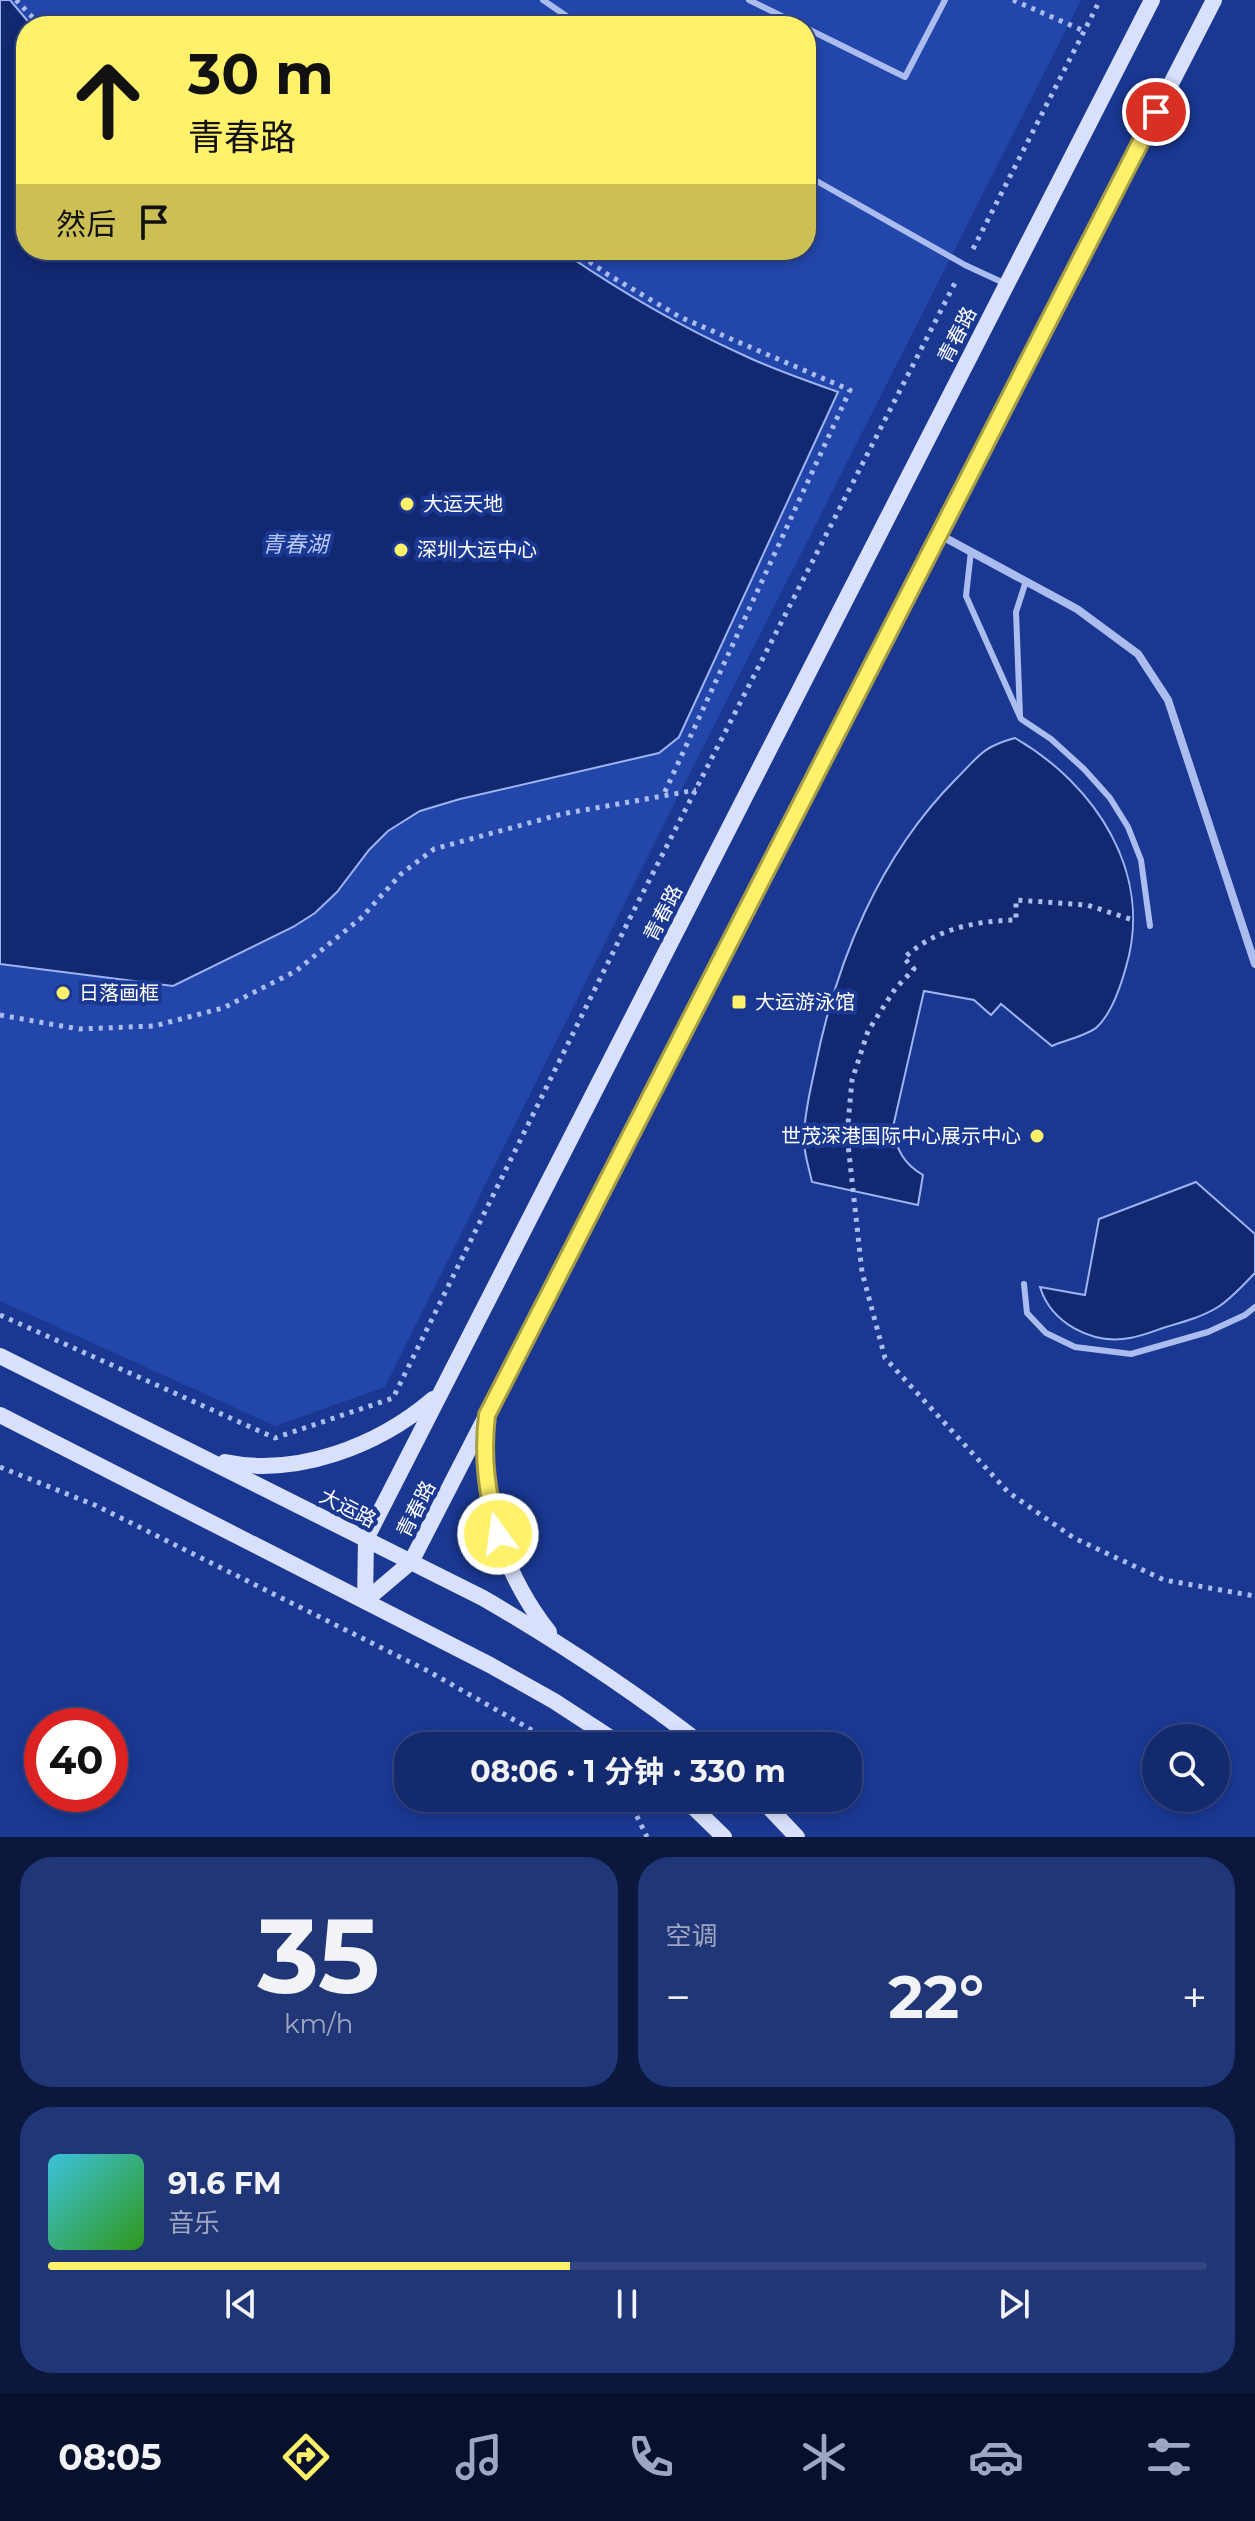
<!DOCTYPE html>
<html lang="zh">
<head>
<meta charset="utf-8">
<style>
  :root { --surface:#142a6e; --page:#213676; --text:#f1f3f6; --muted:#9da7c2; --line:#334681; --accent:#fff169 }
  body { margin:0; font-family:Montserrat,"Noto Sans SC",sans-serif; background:var(--page); color:var(--text); height:100vh; display:flex; flex-direction:column; font-size:30px; white-space:nowrap }
  * { box-sizing:border-box; margin:0 }
  p { font-size:26px; color:var(--muted) }
  .icon { flex:none; width:44px; height:44px; fill:none; stroke:currentColor; stroke-width:2; stroke-linecap:round; stroke-linejoin:round }
  .map { position:relative; height:1837px; overflow:hidden }
  .details { display:flex; flex-direction:column; gap:20px; padding:20px; background:#0b173c; flex:1 }
  .details>* { flex:none }
  .banner { position:absolute; left:16px; top:16px; width:800px; height:244px; border-radius:32px; box-shadow:0 4px 12px #0003,0 0 0 2px var(--line); background:#fff169; color:#111; overflow:hidden }
  .fabs { position:absolute; left:1142px; top:1724px; display:grid; gap:16px }
  .fabs a { display:grid; place-items:center; width:88px; height:88px; border-radius:50%; background:var(--surface); box-shadow:0 4px 12px #0003,0 0 0 2px var(--line); font-size:40px }
  .speed { position:absolute; left:24px; top:1708px; display:flex; gap:16px; font-size:40px; font-weight:700; text-align:center }
  .speed>* { display:grid; place-content:center; width:104px; height:104px; border-radius:50%; background:var(--surface); box-shadow:0 4px 12px #0003,0 0 0 2px var(--line); line-height:1 }
  .speed .limit { border:12px solid #d22; background:#fff; color:#111 }
  .pin { position:absolute; display:grid; place-items:center; width:68px; height:68px; color:#fff; margin:-34px; border:4px solid #fff; border-radius:50%; box-shadow:0 2px 8px #0007 }
  .me { position:absolute; width:88px; margin:-44px; rotate:346deg; stroke-linejoin:round; filter:drop-shadow(0 0 6px #0008) }
  .turn { display:flex; align-items:center; gap:28px; height:168px; padding:0 40px; font-size:36px }
  .turn .icon { width:104px; height:104px; stroke-width:2.5 }
  .turn b { display:block; font-size:56px; line-height:68px }
  .then { display:flex; align-items:center; height:76px; padding:0 40px; background:#0003; gap:16px; font-size:30px }
  .big { font-size:60px; font-weight:700; line-height:1.1 }
  .details .widget { flex:1; display:flex; flex-direction:column; justify-content:center; gap:12px; min-width:0; padding:0 28px; border-radius:32px; background:var(--page) }
  .details .dial { align-items:center; gap:0 }
  .dial b { font-size:104px; line-height:1 }
  .song { display:flex; align-items:center; gap:24px }
  .cover { width:96px; height:96px; border-radius:12px; background:linear-gradient(135deg,hsl(190 70% 55%),hsl(110 70% 35%)) }
  .played { height:8px; border-radius:4px; background:linear-gradient(90deg,var(--accent) 45%,var(--line) 45%) }
  .keys { display:flex; justify-content:space-around; direction:ltr }
  .heat { display:flex; justify-content:space-between; align-items:center; font-size:44px; direction:ltr }
  .details .tiles { flex:1; display:grid; gap:20px; grid-template-columns:1fr 1fr }
  .widget:last-child { grid-column:span 2 }
  .trip { position:absolute; left:394px; top:1732px; width:468px; height:80px; border-radius:32px; background:var(--surface); box-shadow:0 4px 12px #0003,0 0 0 2px var(--line); font-weight:700; line-height:80px; text-align:center }
  .dock { display:flex; height:128px; justify-content:space-around; align-items:center; background:#08112c; color:var(--muted) }
  .dock .icon { width:56px; height:56px }
  .dock .active { color:var(--accent) }
  .dock b { font-size:36px; color:var(--text) }
  .map>svg:first-child { display:block }
</style>
</head>
<body>
<div class="map">
<svg width="1255" height="1837" viewBox="0 0 1255 1837">
  <rect width="100%" height="100%" fill="#1a3892"/>
  <path fill="#2346ab" fill-rule="evenodd" d="M0,0H1081L651,850L385,1387L275,1426L0,1301ZM26,26H806V250H26Z"/>
  <g fill="#122870" stroke="#9eb4f1" stroke-width="2">
    <path d="M0,0H10L32,26H26V250H560C618,290 677,325 741,354C772,369 805,380 838,392L679,737L659,753L460,799L420,811L388,831L369,850L337,892L315,913L293,927L173,986L0,964Z"/>
    <path d="M1015,738C1095,784 1154,873 1126,967C1121,985 1111,1014 1097,1027C1087,1036 1064,1040 1052,1046L1001,1004L991,1015L974,1000L924,991L893,1127C896,1150 904,1164 923,1175L918,1205L812,1182C809,1168 804,1154 804,1140C804,1117 810,1091 815,1068C836,962 879,856 957,778C980,755 982,747 1015,738Z"/>
    <path d="M1196,1182L1255,1234V1273C1244,1284 1232,1298 1218,1307C1202,1317 1183,1322 1166,1327C1154,1331 1142,1336 1130,1338C1092,1345 1051,1323 1040,1287L1085,1295L1099,1219Z"/>
  </g>
  <g fill="none" stroke-linecap="round" stroke-linejoin="round">
    <g stroke="#abbcef" stroke-width="5" stroke-dasharray="4 6" stroke-linecap="butt">
      <path d="M16,0L41,26"/>
      <path d="M1013,0L1084,31"/>
      <path d="M973,249L1100,0"/>
      <path d="M573,250L607,274L680,317L850,390L663,796"/>
      <path d="M1130,919L1087,905L1016,900V920C974,921 935,929 904,958L914,969L895,989L868,1031L852,1080L847,1135L862,1272L885,1358L1008,1492L1074,1538L1164,1580L1255,1596"/>
      <path d="M0,1015L79,1029L154,1026L223,1008L296,971L361,918L401,874L434,849L562,814L696,790"/>
      <path d="M0,1315L275,1438L393,1398L631,916L957,279"/>
      <path d="M0,1467L97,1506L428,1671L560,1746"/>
      <path d="M628,1798L647,1837"/>
    </g>
    <g stroke="#abbcef" stroke-width="6">
      <path d="M543,0L581,26"/>
      <path d="M749,0L802,26"/>
      <path d="M806,28L905,77L945,0"/>
      <path d="M806,175L965,265L1006,284"/>
      <path d="M971,551L966,596L1021,719L1051,739L1084,769L1110,798L1128,827L1141,860L1150,926"/>
      <path d="M1020,715L1016,612L1026,581"/>
      <path d="M1024,1284L1027,1313L1046,1333L1075,1347L1131,1354L1208,1332L1245,1315L1255,1307"/>
    </g>
    <path stroke="#abbcef" stroke-width="8" d="M940,535L1077,609L1138,654L1168,700L1255,964"/>
    <g stroke="#d8e0fb" stroke-width="16">
      <path d="M0,1356L483,1598C562,1644 632,1690 704,1746"/>
      <path d="M0,1415L490,1665L554,1701L623,1746"/>
      <path d="M486,1426C477,1497 505,1576 549,1632"/>
      <path d="M225,1462C297,1477 378,1446 433,1399"/>
      <path d="M365,1601L411,1562L1214,0"/>
      <path d="M365,1601L366,1539L1152,0"/>
      <path d="M684,1798L724,1837"/>
      <path d="M760,1798L797,1837"/>
    </g>
  </g>
  <g fill="none" stroke-linecap="round" stroke-linejoin="round">
    <defs>
      <path id="route" d="M498,1534C487,1493 482,1457 487,1415L1156,112"/>
    </defs>
    <use href="#route" stroke="#a69d44" stroke-width="20"/>
    <use href="#route" stroke="#fff169" stroke-width="14"/>
  </g>
  <g fill="#fff169" stroke="#1a3892" stroke-width="3">
    <circle cx="407" cy="504" r="8"/>
    <circle cx="401" cy="550" r="8"/>
    <circle cx="63" cy="993" r="8"/>
    <rect x="731" y="994" width="16" height="16" rx="4"/>
    <circle cx="1037" cy="1136" r="8"/>
  </g>
  <g text-anchor="middle" dominant-baseline="central" stroke-width="8" stroke-linejoin="round" paint-order="stroke">
    <g font-size="20" fill="#fff" stroke="#1a3892">
      <text transform="translate(957 335) rotate(-63)">青春路</text>
      <text transform="translate(663 913) rotate(-63)">青春路</text>
      <text transform="translate(348 1508) rotate(27)">大运路</text>
      <text transform="translate(416 1509) rotate(-63)">青春路</text>
    </g>
    <g font-size="20" fill="#fff" stroke="#1a3892" text-anchor="start">
      <text x="423" y="504">大运天地</text>
      <text x="417" y="550">深圳大运中心</text>
      <text x="79" y="993">日落画框</text>
      <text x="755" y="1002">大运游泳馆</text>
      <text x="1021" y="1136" text-anchor="end">世茂深港国际中心展示中心</text>
    </g>
    <g font-size="22" font-style="italic" fill="#b7c7f6" stroke="#1a3892">
      <text x="295" y="544">青春湖</text>
    </g>
  </g>
</svg>
<div class="fabs">
<a><svg class="icon" aria-label="search" viewBox="0 0 24 24"><circle cx="10" cy="10" r="6"/><path d="M15 15l6 6"/></svg></a>
</div>
<div class="speed"><div class="limit">40</div></div>
<div class="pin" style="left:1156px;top:112px;background:#d93025"><svg class="icon" aria-label="arrive" viewBox="0 0 24 24"><path d="M6 21V4h12l-3 4 3 4H6"/></svg></div>
<svg class="me" style="left:498px;top:1534px" viewBox="-20 -20 40 40"><circle r="17" fill="#fff169" stroke="#fff" stroke-width="3"/><path d="M0-11L8 9 0 5-8 9z" fill="#fff"/></svg>
<div class="trip">08:06 · 1 分钟 · 330 m</div>
<div class="banner">
<div class="turn"><svg class="icon" aria-label="ahead" viewBox="0 0 24 24"><path d="M12 20V5M6 11l6-6 6 6"/></svg><div><b>30 m</b>青春路</div></div>
<div class="then">然后<svg class="icon" aria-label="arrive" viewBox="0 0 24 24"><path d="M6 21V4h12l-3 4 3 4H6"/></svg></div>
</div>
</div>
<section class="details">
<div class="tiles">
<div class="widget dial"><b>35</b><p>km/h</p></div>
<div class="widget"><p>空调</p>
<div class="heat"><a>−</a><b class="big">22°</b><a>+</a></div>
</div>
<div class="widget">
<div class="song"><i class="cover"></i><div><b>91.6 FM</b><p>音乐</p></div></div>
<div class="played"></div>
<div class="keys"><svg class="icon" aria-label="previous" viewBox="0 0 24 24"><path d="M18 5L8 12l10 7zM5 5v14"/></svg><svg class="icon" aria-label="pause" viewBox="0 0 24 24"><path d="M8 5v14M16 5v14"/></svg><svg class="icon" aria-label="next" viewBox="0 0 24 24"><path d="M6 5l10 7-10 7zM19 5v14"/></svg></div>
</div>
</div>
</section>
<nav class="dock">
<b>08:05</b>
<svg class="icon active" aria-label="directions" viewBox="0 0 24 24"><path d="M12 3l9 9-9 9-9-9zM9 14v-3h6M13 9l2 2-2 2"/></svg>
<svg class="icon" aria-label="music" viewBox="0 0 24 24"><path d="M9 18V5l10-2v13"/><circle cx="6" cy="18" r="3"/><circle cx="16" cy="16" r="3"/></svg>
<svg class="icon" aria-label="phone" viewBox="0 0 24 24"><path d="M5 4h4l2 5-3 2q2 4 5 5l2-3 5 2v4C11 20 4 13 5 4z"/></svg>
<svg class="icon" aria-label="climate" viewBox="0 0 24 24"><path d="M12 3v18M4 7l16 10M4 17L20 7"/></svg>
<svg class="icon" aria-label="car" viewBox="0 0 24 24"><path d="M5 17H2v-5l4-1 3-4h7l3 4 3 1v5h-3M9 17h6M6 11h13"/><circle cx="7" cy="17" r="2"/><circle cx="17" cy="17" r="2"/></svg>
<svg class="icon" aria-label="filters" viewBox="0 0 24 24"><path d="M4 7h16M4 17h16"/><circle cx="9" cy="7" r="2"/><circle cx="15" cy="17" r="2"/></svg>
</nav>
</body>
</html>
